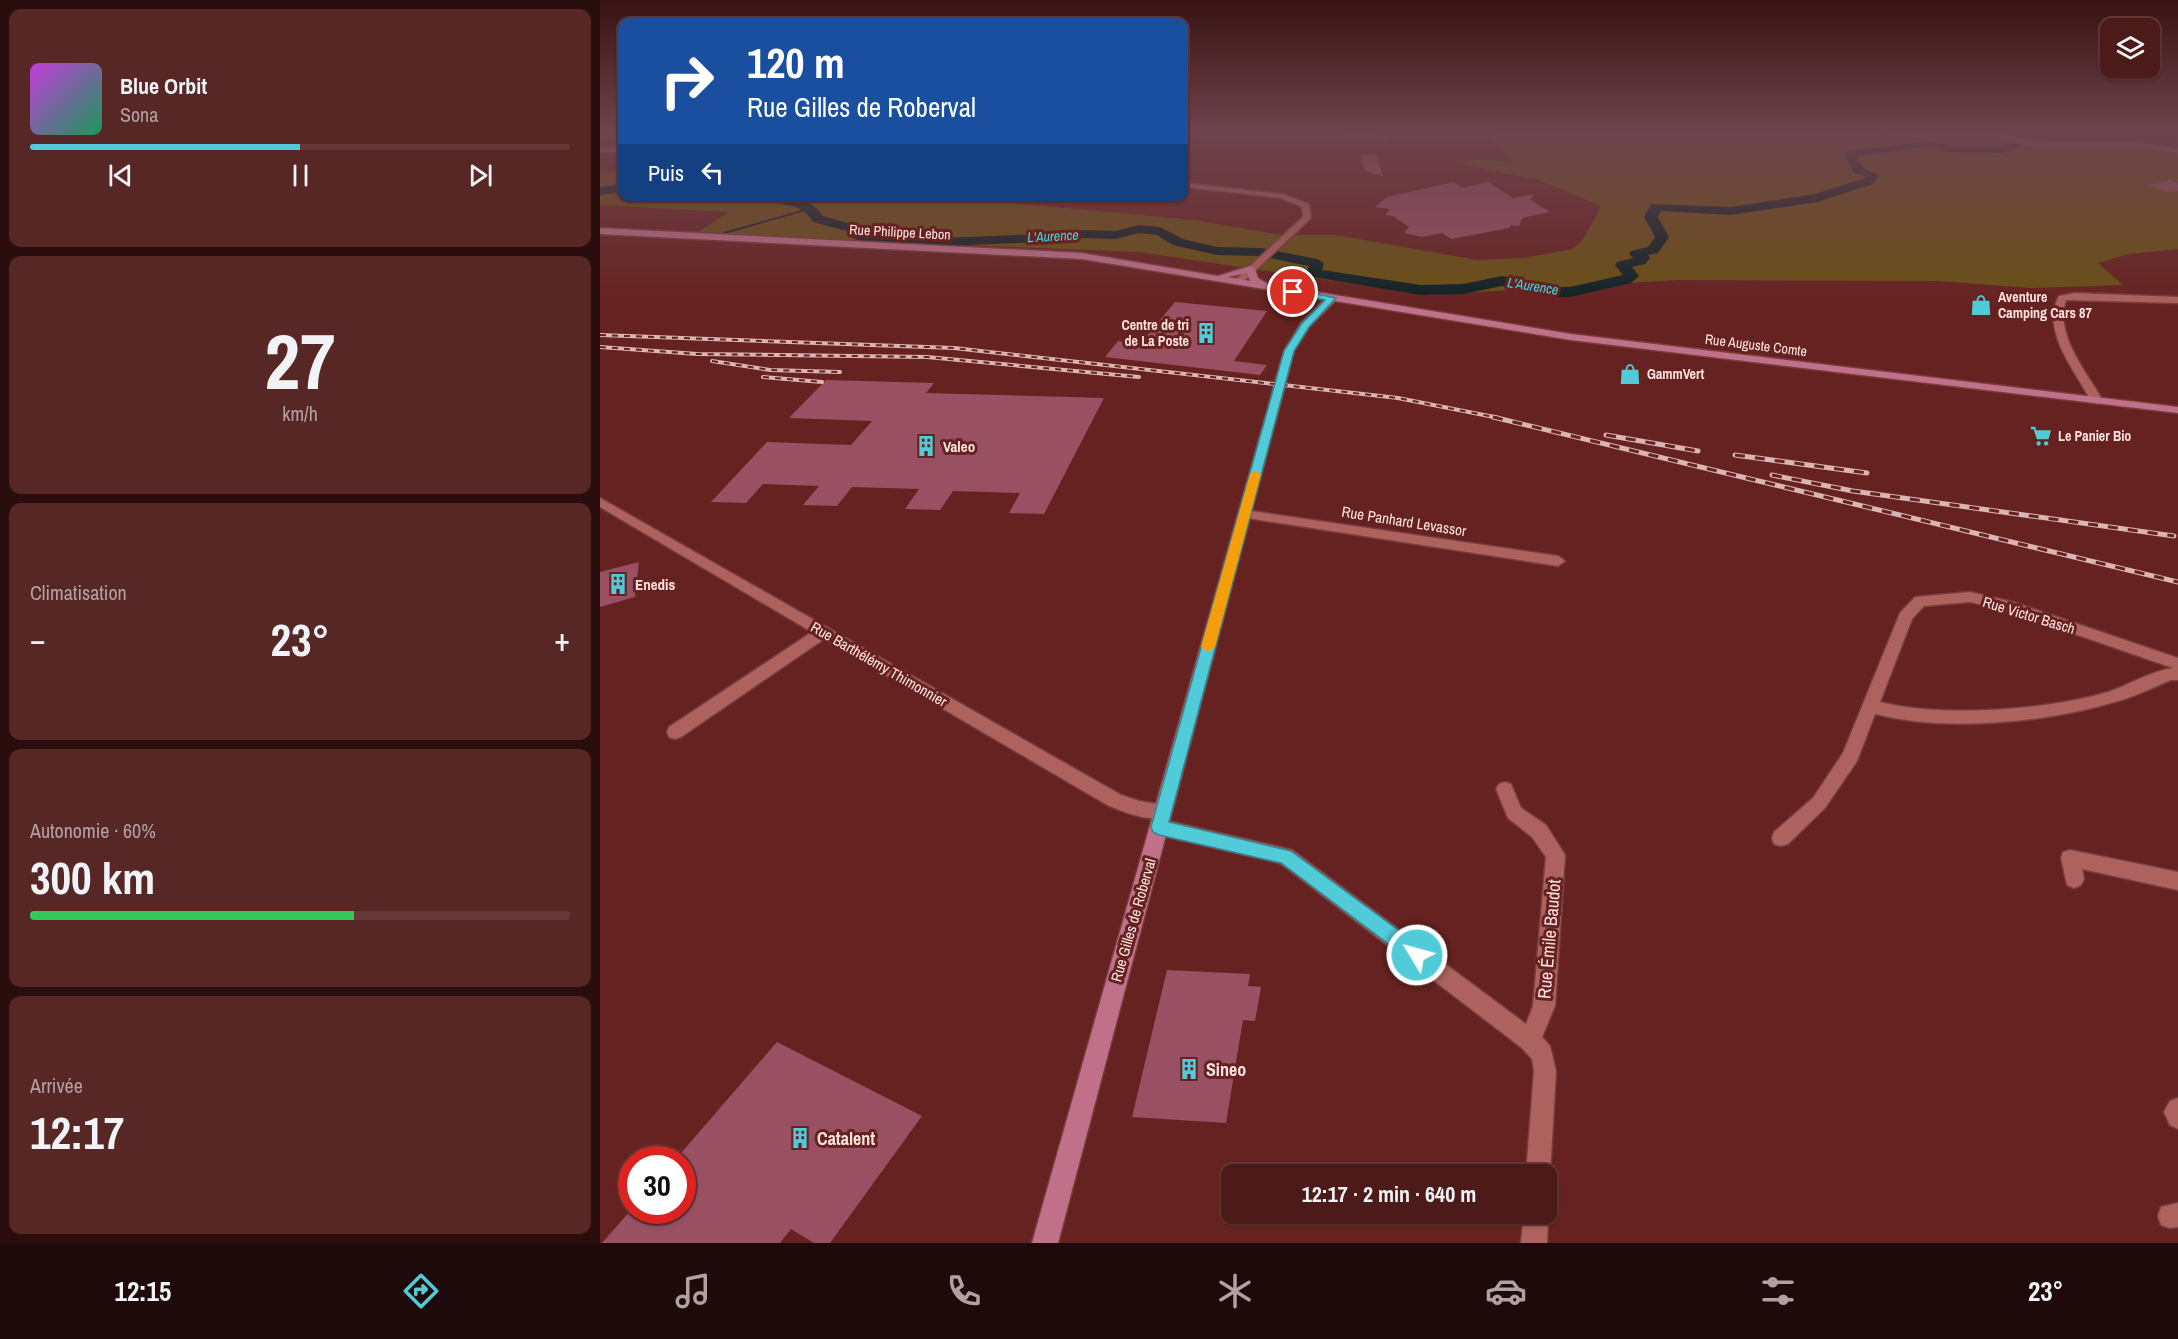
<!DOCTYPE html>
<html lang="fr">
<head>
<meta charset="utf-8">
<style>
  :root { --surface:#4c1a18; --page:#562725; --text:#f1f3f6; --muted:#b2a1a2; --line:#633837; --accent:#52cbd8 }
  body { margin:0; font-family:"Archivo Narrow",sans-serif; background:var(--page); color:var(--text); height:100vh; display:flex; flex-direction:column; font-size:22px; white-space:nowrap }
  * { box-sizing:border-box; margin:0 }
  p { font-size:20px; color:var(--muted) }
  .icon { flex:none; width:33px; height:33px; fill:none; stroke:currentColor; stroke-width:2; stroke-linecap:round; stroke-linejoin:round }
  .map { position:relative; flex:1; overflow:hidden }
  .side { display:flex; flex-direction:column; gap:9px; padding:9px; background:#2a0e0d; width:600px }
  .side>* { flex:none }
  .hud { position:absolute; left:18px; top:18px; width:570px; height:183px; border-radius:12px; box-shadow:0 2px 4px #0004,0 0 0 2px var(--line); background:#1a4fa0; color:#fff; overflow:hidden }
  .tools { position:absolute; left:1500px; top:18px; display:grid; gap:12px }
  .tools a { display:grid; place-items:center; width:60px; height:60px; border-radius:12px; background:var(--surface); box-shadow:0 2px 4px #0004,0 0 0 2px var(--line); font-size:30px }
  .speed { position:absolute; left:18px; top:1146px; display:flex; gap:12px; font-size:30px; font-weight:700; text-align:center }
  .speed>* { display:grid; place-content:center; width:78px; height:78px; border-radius:50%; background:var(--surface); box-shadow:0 2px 4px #0004,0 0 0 2px var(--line); line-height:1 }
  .speed .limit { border:9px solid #d22; background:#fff; color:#111 }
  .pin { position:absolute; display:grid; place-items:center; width:51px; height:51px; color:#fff; margin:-26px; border:3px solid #fff; border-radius:50%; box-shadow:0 2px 6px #0007 }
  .me { position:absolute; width:66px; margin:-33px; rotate:307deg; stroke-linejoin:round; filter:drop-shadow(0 0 4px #0008) }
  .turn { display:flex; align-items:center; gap:21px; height:126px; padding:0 30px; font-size:27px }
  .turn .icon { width:78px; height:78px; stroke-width:2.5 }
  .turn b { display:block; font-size:42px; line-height:51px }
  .then { display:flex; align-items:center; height:57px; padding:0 30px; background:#0003; gap:12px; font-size:22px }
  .big { font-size:45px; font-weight:700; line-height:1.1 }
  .side .tile { flex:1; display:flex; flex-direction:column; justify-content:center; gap:9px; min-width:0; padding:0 21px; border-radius:12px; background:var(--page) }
  .side .dial { align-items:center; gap:0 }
  .dial b { font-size:78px; line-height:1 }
  .song { display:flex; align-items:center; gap:18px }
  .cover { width:72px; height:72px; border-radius:9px; background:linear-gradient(135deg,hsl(290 70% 55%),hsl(150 70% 35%)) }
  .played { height:6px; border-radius:3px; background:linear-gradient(90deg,var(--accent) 50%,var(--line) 50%) }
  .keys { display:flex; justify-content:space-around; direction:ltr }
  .heat { display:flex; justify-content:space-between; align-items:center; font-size:33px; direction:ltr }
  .charge { height:9px; border-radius:4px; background:linear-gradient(90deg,#34c759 60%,var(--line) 0) }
  .trip { position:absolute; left:621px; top:1164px; width:336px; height:60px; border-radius:12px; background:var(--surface); box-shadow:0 2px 4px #0004,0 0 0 2px var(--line); font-weight:700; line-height:60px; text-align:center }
  .tabs { display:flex; height:96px; justify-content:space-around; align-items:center; background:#1e0a0a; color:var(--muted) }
  .tabs .icon { width:42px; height:42px }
  .tabs .on { color:var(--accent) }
  .tabs b { font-size:27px; color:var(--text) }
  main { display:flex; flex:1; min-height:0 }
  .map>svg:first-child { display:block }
</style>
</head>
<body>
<main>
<section class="side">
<div class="tile">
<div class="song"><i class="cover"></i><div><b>Blue Orbit</b><p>Sona</p></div></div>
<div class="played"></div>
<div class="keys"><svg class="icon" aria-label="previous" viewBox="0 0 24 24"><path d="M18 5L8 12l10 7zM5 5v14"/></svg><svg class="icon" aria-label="pause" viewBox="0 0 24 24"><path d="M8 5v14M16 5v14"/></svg><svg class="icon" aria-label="next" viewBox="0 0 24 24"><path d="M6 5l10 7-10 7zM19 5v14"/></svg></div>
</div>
<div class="tile dial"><b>27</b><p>km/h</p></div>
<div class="tile"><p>Climatisation</p>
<div class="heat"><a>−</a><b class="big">23°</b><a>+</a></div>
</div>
<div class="tile"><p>Autonomie · 60%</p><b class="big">300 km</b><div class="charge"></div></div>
<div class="tile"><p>Arrivée</p><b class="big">12:17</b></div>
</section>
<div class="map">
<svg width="1578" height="1243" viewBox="0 0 1578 1243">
  <rect width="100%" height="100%" fill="#662220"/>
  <path fill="#695014" d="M895,132H1264L1285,135L1316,132H1389L1426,145L1558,150L1578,154V249L1529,254L1498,263L1523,285L1431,288L1338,281L1078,280L828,295L539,252L95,234L129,212L0,205V171L22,172V196L350,197L594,220L680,235H736L877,260L923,258L973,249L983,240L1001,206L938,180L856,163L886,159L915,164L889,137Z"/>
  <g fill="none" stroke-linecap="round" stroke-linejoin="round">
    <g stroke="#0f2325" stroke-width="2">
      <path d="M1539,132H1555"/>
      <path d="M124,233L209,209"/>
    </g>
    <g fill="#0f2325" fill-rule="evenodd">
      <path d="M1441,132H1538L1557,135L1578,132V137L1557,141L1531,137H1446L1404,153L1350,152L1328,147L1256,156L1263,168L1277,174L1278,177L1273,184L1217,202L1131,215L1061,211L1058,217L1069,237L1058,253L1048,255L1050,258L1045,264L1032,267L1039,276L1031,283L970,297H956L902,286L863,294L821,295L713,277L706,273L709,266L661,256L617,255L573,245L557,235L539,233L515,239L482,238L466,241L341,246L265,243L251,237L250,232L213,222C197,197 178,210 164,196C186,196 210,196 223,216L262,227L263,232L268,235L341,238L466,233L482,230L515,231L539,225L560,227L583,239L617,247L661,248L717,259L724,263L722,270L821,285L863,284L902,276L957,287H970L1023,275L1015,265L1017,262L1033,258L1029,254L1031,251L1048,247L1055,237L1044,217L1051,204L1131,207L1215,194L1265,178L1266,176L1254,173L1244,155L1249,151L1328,141L1350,146H1403Z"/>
      <path d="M22,184V192L0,195V187Z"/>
    </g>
  </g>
  <g fill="#995063">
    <path d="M776,154L783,176L765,171L760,155Z"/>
    <path d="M1570,180L1578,183V191L1568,192L1548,186Z"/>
    <path d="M854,182L862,188L888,182L913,198L934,194L930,200L950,212L922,218L919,226L911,225L909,228L851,239L842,233L822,237L804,233L809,227L793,216L785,215L790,209L775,207L787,197Z"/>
    <path d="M575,302L667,311L634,361L667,365L660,375L505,357L518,341L540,344Z"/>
    <path d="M226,380L334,383L326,393L504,398L444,514L409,513L420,493L353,491L340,510L305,509L319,489L252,487L237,506L203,505L219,486L163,484L146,503L111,502L167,442L251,445L272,421L189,418Z"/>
    <path d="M39,562L35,597L0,607V572Z"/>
    <path d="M567,970L650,974L648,986L661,987L655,1021L643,1020L626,1123L532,1117Z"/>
    <path d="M177,1042L322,1116L230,1243H214L191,1229L180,1243H2L31,1210H82V1160H75Z"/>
  </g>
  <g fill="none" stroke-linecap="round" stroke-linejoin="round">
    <defs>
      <g id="street">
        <path d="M731,132H749L788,138L784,140Z"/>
        <path d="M1393,132L1445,143H1537L1578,149V153C1564,151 1551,148 1537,147C1499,145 1422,156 1393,132Z"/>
        <rect x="0" y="148" width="22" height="4"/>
        <path d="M584,183L682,194L709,204L711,218L641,284H635V280L703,217L702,207L680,198L584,187Z"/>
        <path d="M1475,293L1578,297V303L1466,300C1454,335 1487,372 1503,401L1497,404L1491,401C1476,371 1440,331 1459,296Z"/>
        <path d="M0,498L521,795L539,801L569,806L572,811L569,816C550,823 527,813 509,806L224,639L81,737L75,739L69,737L67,732L69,727L212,632L0,507Z"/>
        <path d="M645,510L958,556L965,561L958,566L640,517L638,514Z"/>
        <path d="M1370,592L1413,602L1578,658V680H1571C1552,688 1532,698 1511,703C1442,723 1346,732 1275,714L1257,761L1225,808L1188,844L1181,846L1174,844L1172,838L1174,832L1213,798L1243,753L1300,613L1315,597ZM1370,602L1405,610L1573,668C1551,671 1529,685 1508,692C1447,710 1341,718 1280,702L1312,619L1324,606Z"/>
        <path d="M905,782L911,784L921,808L946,825L965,855L955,1006L942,1037L950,1046L956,1071L950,1174L946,1183V1174H926L934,1071L932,1059L922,1048L680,863L559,835L553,833L550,827L553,821L559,819L692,850L926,1024L933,1006L946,857L932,837L908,818L896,789L899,784Z"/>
        <path d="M1470,850L1578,872V890L1482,869L1484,879L1481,885L1474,888L1467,885L1461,858L1463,852Z"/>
        <path d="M1578,1098V1129L1570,1125L1564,1112L1570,1101Z"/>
        <path d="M1578,1203V1227L1570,1228L1561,1225L1558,1216L1561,1207Z"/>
        <path d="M946,1210L948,1214L947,1243H921L924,1214H946Z"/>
      </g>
      <path id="secondary" d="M0,228L482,253L618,276L650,266L655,269L658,278L668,284L971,334L1578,407V413L971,340L735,301L709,327L694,351L458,1243H432L684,351L701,323L725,299L482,259L0,234ZM647,273L650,281L628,277Z"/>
    </defs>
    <use href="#street" stroke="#773d3f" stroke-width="3"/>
    <use href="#secondary" stroke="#773d3f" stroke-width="3"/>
    <use href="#street" fill="#ae625d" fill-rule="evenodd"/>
    <use href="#secondary" fill="#c07189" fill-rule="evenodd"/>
    <defs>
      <g id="rail-far1">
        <path d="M0,335L354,348L798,398L899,418"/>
        <path d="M0,347L97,354L327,357L539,377"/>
        <path d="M112,361L170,370L240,372"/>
        <path d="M163,377L222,382"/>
      </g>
      <g id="rail">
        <path d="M893,417L1578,582"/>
        <path d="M1006,435L1098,451"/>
        <path d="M1135,455L1267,473"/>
        <path d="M1172,475L1253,491L1574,536"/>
      </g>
    </defs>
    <use href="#rail-far1" stroke="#dab5b2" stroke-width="4"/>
    <use href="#rail" stroke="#dab5b2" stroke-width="5"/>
    <use href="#rail-far1" stroke="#662220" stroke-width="2" stroke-dasharray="6" stroke-linecap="butt"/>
    <use href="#rail" stroke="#662220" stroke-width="3" stroke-dasharray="10" stroke-linecap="butt"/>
  </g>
  <linearGradient id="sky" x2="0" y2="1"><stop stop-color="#381312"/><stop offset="0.43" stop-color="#6e444e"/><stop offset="1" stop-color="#6e444e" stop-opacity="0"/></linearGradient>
  <rect width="1578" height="306" fill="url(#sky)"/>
  <path fill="#52cbd8" stroke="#35848c" stroke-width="1.5" d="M693,289L736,298L709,327L694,351L569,822L691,851L824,949L827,955L824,961L817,964L811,961L681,863L559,835L553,832L551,827L684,351L702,323L725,300L690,294L689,292Z"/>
  <path fill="#f59e0b" d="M656,471L661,474L615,647L608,652L601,647L650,474Z"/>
  <defs>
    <symbol id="shop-bare" viewBox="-9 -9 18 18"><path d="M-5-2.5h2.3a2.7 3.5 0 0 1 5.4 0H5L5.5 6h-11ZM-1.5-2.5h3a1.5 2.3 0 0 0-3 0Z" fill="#52cbd8" stroke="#662220" stroke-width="2.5" paint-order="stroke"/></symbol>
    <symbol id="building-bare" viewBox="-9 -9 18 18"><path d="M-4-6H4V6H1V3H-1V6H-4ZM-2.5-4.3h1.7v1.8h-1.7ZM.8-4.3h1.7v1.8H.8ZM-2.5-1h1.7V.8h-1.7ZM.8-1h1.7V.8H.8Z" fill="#52cbd8" stroke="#662220" stroke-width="2.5" paint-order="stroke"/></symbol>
    <symbol id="supermarket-bare" viewBox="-9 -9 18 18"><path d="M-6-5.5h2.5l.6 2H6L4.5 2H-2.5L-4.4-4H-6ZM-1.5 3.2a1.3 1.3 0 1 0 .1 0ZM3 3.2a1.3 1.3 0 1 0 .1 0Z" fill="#52cbd8" stroke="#662220" stroke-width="2.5" paint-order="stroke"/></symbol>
  </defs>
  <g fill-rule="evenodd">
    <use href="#shop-bare" x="1366" y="290" width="30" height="30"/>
    <use href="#building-bare" x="591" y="318" width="30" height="30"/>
    <use href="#shop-bare" x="1015" y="359" width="30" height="30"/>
    <use href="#supermarket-bare" x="1426" y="421" width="30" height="30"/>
    <use href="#building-bare" x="311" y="431" width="30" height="30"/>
    <use href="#building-bare" x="3" y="569" width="30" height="30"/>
    <use href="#building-bare" x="574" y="1054" width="30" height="30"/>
    <use href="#building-bare" x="185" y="1123" width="30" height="30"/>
  </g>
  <g text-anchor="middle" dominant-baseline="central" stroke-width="6" stroke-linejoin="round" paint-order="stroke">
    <g font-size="14" fill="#fee3e0" stroke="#662220">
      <text transform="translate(300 232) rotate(3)">Rue Philippe Lebon</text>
      <text transform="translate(1156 345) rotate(7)">Rue Auguste Comte</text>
    </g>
    <g font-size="14" font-style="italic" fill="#38d8e7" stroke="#662220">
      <text transform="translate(453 236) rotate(-3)">L'Aurence</text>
      <text transform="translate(933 286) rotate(9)">L'Aurence</text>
    </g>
    <g font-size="14" font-weight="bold" fill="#fee3e0" stroke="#662220" text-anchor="start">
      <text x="1398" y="297">Aventure<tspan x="1398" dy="16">Camping Cars 87</tspan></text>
      <text x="589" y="325" text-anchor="end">Centre de tri<tspan x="589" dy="16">de La Poste</tspan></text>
      <text x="1047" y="374">GammVert</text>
      <text x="1458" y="436">Le Panier Bio</text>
    </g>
    <g font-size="15" font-weight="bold" fill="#fee3e0" stroke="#662220" text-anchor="start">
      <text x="343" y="446">Valeo</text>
      <text x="35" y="584">Enedis</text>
    </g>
    <g font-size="15" fill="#fee3e0" stroke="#662220">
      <text transform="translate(804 521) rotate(9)">Rue Panhard Levassor</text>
      <text transform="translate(1429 615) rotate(17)">Rue Victor Basch</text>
      <text transform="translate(279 664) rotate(30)">Rue Barthélémy Thimonnier</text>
      <text transform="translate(533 920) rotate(-74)">Rue Gilles de Roberval</text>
    </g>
    <g font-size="18" fill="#fee3e0" stroke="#662220">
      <text transform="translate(949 939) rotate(-85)">Rue Émile Baudot</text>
    </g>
    <g font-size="18" font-weight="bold" fill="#fee3e0" stroke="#662220" text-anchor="start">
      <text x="606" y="1069">Sineo</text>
      <text x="217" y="1138">Catalent</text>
    </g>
  </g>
</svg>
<div class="tools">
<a><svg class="icon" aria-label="layers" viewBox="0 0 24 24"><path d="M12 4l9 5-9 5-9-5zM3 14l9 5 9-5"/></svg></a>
</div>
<div class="speed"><div class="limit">30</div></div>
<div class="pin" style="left:693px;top:292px;background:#d93025"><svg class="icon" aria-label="arrive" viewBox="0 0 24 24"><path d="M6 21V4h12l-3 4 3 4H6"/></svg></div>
<svg class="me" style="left:817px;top:955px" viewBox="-20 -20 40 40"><circle r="17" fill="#52cbd8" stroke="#fff" stroke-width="3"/><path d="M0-11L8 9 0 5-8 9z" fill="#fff"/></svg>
<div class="trip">12:17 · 2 min · 640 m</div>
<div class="hud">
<div class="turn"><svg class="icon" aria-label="right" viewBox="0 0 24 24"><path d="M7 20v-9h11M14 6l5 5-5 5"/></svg><div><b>120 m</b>Rue Gilles de Roberval</div></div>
<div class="then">Puis<svg class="icon" aria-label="left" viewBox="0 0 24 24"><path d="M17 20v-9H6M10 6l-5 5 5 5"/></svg></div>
</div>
</div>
</main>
<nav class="tabs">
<b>12:15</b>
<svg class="icon on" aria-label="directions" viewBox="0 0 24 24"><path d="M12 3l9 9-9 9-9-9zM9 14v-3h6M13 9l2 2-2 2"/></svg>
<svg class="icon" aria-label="music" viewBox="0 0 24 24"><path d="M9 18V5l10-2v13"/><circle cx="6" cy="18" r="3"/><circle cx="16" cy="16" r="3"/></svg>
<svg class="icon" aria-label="phone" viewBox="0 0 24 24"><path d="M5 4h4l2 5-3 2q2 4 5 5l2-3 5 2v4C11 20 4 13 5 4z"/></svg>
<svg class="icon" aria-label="climate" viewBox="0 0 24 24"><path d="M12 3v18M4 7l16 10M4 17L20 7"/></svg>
<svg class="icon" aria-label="car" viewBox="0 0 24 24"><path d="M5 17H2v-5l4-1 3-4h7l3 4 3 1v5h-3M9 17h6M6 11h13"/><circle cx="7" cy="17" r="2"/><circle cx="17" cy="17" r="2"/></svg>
<svg class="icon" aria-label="filters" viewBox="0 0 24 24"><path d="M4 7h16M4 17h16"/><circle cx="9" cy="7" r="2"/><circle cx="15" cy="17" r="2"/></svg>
<b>23°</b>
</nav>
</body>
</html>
